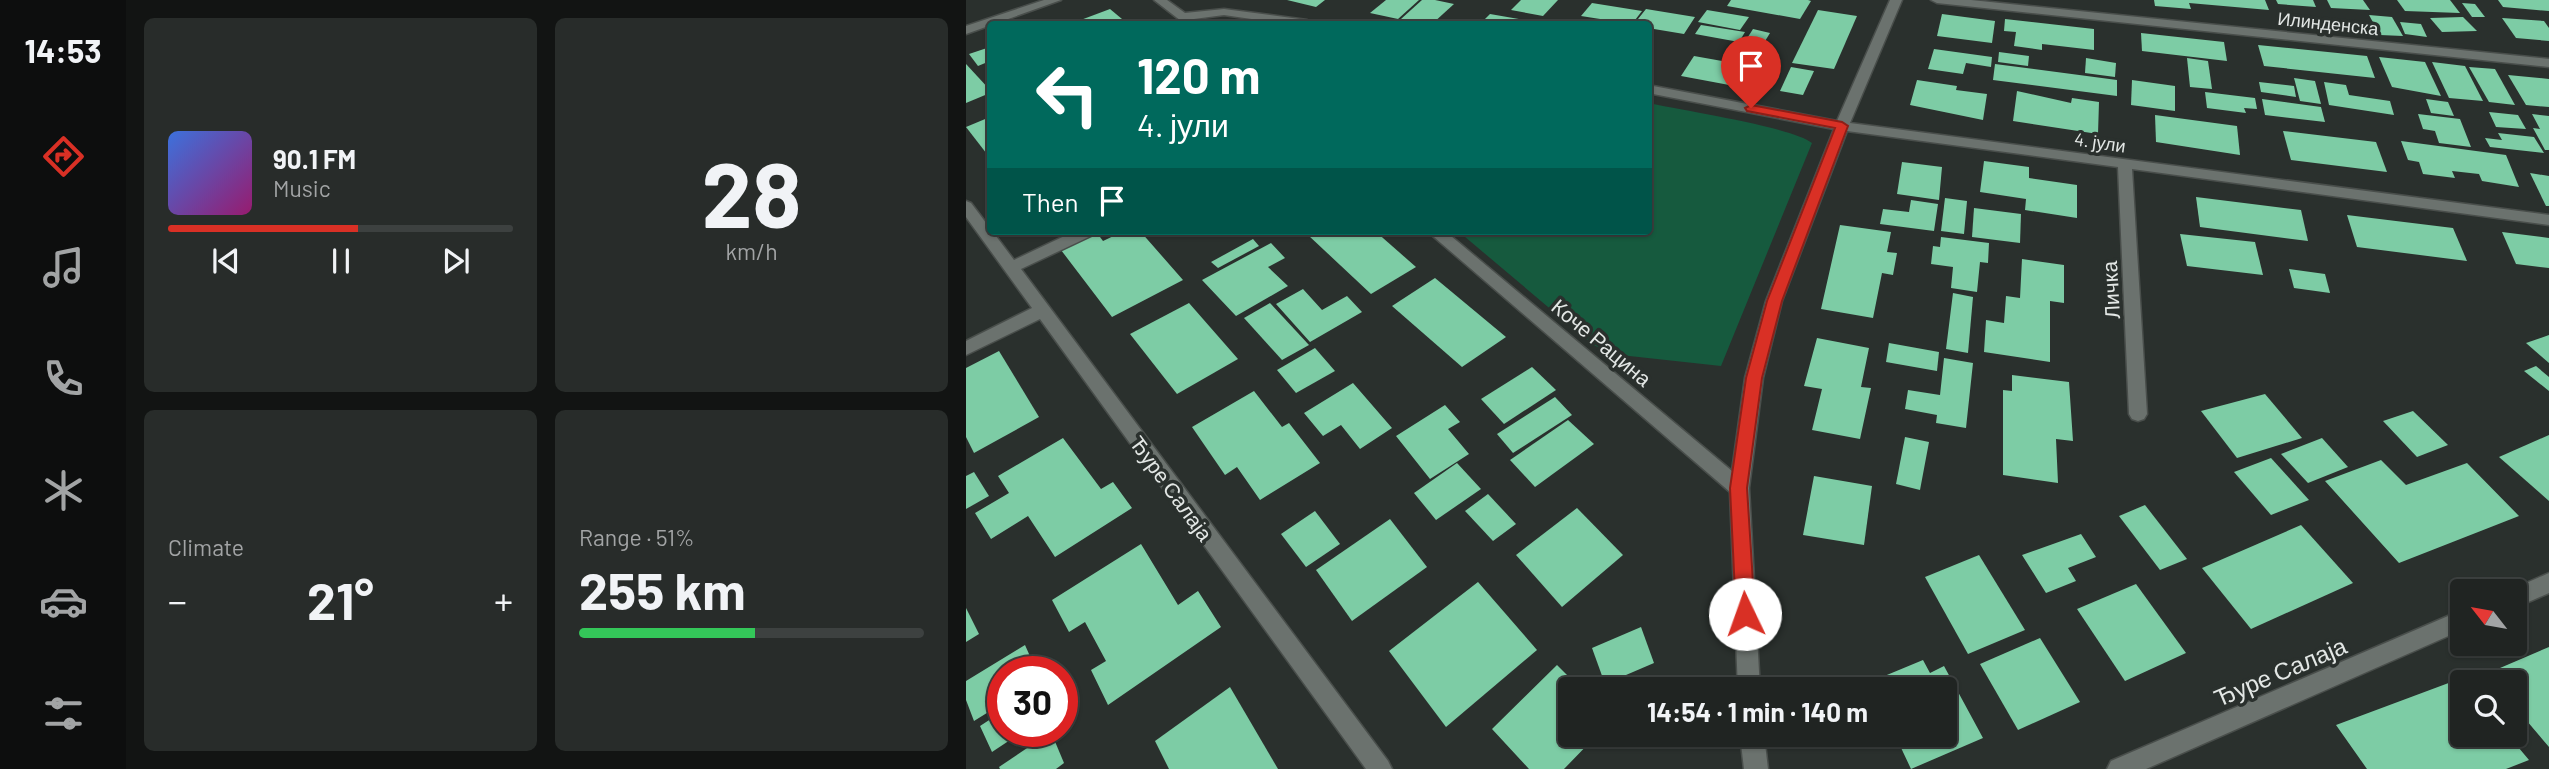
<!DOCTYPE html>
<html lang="en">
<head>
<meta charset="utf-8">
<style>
  :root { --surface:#202422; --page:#282c2a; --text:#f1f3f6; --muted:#a2a4a5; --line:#3d4140; --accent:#d93025 }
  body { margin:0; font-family:Barlow,sans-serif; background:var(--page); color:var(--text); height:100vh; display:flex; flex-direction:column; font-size:26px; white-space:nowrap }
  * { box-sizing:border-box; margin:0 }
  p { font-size:23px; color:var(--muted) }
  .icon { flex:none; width:38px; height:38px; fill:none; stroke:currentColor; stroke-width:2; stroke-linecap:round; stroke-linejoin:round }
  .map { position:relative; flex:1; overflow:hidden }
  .panel { display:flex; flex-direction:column; gap:18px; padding:18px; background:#121413; width:840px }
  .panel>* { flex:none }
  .top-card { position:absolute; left:21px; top:21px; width:665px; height:214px; border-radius:7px; box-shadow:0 2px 5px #0004,0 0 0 2px var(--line); background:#00695c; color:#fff; overflow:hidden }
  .needle { width:46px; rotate:301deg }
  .fabs { position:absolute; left:1484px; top:579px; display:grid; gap:14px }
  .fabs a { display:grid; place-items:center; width:77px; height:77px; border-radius:7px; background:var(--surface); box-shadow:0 2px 5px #0004,0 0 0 2px var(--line); font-size:35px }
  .speed { position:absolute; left:21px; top:656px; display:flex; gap:14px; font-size:35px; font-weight:700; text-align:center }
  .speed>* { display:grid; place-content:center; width:91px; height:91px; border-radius:50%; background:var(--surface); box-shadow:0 2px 5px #0004,0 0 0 2px var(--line); line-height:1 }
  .speed .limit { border:10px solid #d22; background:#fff; color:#111 }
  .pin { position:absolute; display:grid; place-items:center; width:60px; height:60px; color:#fff; margin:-72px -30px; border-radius:50% 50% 50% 0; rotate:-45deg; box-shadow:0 0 7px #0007 }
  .pin .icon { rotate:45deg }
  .me { position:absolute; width:77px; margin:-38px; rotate:357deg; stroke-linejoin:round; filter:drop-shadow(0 0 5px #0008) }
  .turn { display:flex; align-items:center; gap:24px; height:147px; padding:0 35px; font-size:32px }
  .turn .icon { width:91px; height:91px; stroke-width:2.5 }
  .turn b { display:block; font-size:49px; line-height:60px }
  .then { display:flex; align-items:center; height:66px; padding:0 35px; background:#0003; gap:14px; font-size:26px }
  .big { font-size:52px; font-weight:700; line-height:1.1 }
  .panel .widget { flex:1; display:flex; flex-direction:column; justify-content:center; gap:10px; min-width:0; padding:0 24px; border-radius:10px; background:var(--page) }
  .panel .dial { align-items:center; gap:0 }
  .dial b { font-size:91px; line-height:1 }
  .song { display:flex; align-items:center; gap:21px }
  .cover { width:84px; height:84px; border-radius:10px; background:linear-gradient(135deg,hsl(220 70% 55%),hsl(320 70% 35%)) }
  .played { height:7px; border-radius:4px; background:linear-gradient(90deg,var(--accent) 55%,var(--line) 55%) }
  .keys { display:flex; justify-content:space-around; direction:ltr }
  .heat { display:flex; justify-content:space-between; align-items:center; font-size:38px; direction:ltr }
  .charge { height:10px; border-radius:5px; background:linear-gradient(90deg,#34c759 51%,var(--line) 0) }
  .panel .tiles { flex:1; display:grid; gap:18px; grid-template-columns:repeat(2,1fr) }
  .trip { position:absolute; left:592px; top:677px; width:399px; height:70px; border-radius:7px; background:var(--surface); box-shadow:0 2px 5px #0004,0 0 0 2px var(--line); font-weight:700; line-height:70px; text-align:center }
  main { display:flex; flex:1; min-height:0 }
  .menu { display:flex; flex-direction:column; width:126px; justify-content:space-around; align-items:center; background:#0d0e0e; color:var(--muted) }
  .menu .icon { width:49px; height:49px }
  .menu .current { color:var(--accent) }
  .menu b { font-size:32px; color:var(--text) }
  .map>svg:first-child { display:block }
</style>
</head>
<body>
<main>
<nav class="menu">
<b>14:53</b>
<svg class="icon current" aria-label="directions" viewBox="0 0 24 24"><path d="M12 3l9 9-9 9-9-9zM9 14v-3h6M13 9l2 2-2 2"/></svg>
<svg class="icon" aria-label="music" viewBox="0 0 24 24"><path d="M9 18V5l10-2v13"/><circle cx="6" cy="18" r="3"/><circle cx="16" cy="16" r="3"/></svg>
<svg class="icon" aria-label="phone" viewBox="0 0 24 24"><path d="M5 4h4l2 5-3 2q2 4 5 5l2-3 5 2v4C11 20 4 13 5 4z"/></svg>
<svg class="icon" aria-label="climate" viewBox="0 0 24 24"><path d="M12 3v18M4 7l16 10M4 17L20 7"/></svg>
<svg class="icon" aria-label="car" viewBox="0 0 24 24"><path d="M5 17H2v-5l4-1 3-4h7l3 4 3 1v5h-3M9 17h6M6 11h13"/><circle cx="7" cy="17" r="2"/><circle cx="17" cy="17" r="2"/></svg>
<svg class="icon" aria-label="filters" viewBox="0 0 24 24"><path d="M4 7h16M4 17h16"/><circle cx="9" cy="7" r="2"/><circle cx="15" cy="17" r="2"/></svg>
</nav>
<section class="panel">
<div class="tiles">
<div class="widget">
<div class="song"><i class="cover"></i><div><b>90.1 FM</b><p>Music</p></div></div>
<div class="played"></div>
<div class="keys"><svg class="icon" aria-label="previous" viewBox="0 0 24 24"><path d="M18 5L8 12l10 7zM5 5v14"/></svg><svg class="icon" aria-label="pause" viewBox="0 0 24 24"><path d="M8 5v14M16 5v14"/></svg><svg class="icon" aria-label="next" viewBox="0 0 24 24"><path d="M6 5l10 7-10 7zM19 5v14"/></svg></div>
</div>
<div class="widget dial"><b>28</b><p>km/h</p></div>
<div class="widget"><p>Climate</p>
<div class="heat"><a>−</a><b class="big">21°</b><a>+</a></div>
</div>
<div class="widget"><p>Range · 51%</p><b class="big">255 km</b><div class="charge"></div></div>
</div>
</section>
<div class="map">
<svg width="1583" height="769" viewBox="0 0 1583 769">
  <rect width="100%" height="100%" fill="#2a302d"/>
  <path fill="#165a3e" d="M683,103C713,110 827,127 846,143L755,366L645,354L626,344L492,231H682Z"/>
  <g fill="#7dcca5">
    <path d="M321,0H359L350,7Z"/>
    <path d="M420,0H453L432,19L404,13Z"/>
    <path d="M456,0H469L488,4L466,24L435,19Z"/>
    <path d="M555,0H592L577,16L545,10Z"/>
    <path d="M765,0H842L845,1L834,19L761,6Z"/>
    <path d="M1188,0H1299L1303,10L1223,3L1225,9L1189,6Z"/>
    <path d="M1310,0H1347L1350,7L1312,4Z"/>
    <path d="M1361,0H1397L1404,10L1365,8Z"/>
    <path d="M1431,0H1484L1494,13L1439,11Z"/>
    <path d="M1532,0H1583V11L1537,7Z"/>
    <path d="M626,3L676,11L666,24L615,16Z"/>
    <path d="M1496,3L1509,4L1519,17H1506Z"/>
    <path d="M144,9L162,24H104Z"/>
    <path d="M680,9L729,17L718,34L682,28V24H668Z"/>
    <path d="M741,10L783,17L774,30L732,22Z"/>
    <path d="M852,10L891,16L868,69L826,63Z"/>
    <path d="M524,14L575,23V24H514Z"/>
    <path d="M976,14L1029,21L1026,43L971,36Z"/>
    <path d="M1403,15L1426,17L1437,36L1414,35Z"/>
    <path d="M1497,17L1511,31L1476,32L1464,18Z"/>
    <path d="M1536,18L1578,21L1583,28V41L1550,38Z"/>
    <path d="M1039,19L1128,29V50L1076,44V50L1048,46L1050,32L1038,31Z"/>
    <path d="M1372,21L1398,23L1404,34L1378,32Z"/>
    <path d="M1434,22L1455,24L1461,37L1439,34Z"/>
    <path d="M735,25L779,32L773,42L729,34Z"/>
    <path d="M787,29L804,33L793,51L775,48Z"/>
    <path d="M1175,33L1258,42L1261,61L1176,51Z"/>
    <path d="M1292,45L1401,56L1409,78L1298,66Z"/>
    <path d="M24,47V61L12,66L3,54Z"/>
    <path d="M968,49L1026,57L1025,67L1000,63L997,74L962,69Z"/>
    <path d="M1033,52L1063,56L1062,66L1032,62Z"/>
    <path d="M728,56L801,69L790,90L715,76Z"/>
    <path d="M1413,57L1459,62L1475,96L1426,87Z"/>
    <path d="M1120,58L1150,63L1149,77L1119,73Z"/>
    <path d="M1221,58L1242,61L1246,89L1224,87Z"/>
    <path d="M1466,62L1499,66L1517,101L1483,98Z"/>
    <path d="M0,64L24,90V93L0,103Z"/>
    <path d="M1029,64L1151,80V96L1027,80Z"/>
    <path d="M825,67L848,71L837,95L814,91Z"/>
    <path d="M1503,67L1529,69L1549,105L1523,102Z"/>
    <path d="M1542,75L1583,79V107L1560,105Z"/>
    <path d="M1328,78L1349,81L1355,104L1334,101Z"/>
    <path d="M951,80L991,86L990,90L1021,94L1017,120L944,105Z"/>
    <path d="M1166,80L1209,86V111L1165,105Z"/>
    <path d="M1293,82L1328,86L1330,97L1295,92Z"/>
    <path d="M1358,82L1380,85L1383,95L1424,101L1428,115L1363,105Z"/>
    <path d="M1051,91L1105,103L1106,98L1133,102L1132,134L1047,121Z"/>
    <path d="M1239,92L1289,98L1291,109L1278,108L1280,113L1241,108Z"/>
    <path d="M1296,99L1355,107L1359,122L1299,115Z"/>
    <path d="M1460,99L1482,102L1488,116L1465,113Z"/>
    <path d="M1523,112L1552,115L1560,129L1530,127Z"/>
    <path d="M1452,114L1494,119L1505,147L1473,143L1469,131L1457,129Z"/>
    <path d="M1566,114L1583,116V150H1579L1567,128L1574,129Z"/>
    <path d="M1189,115L1271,126L1274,155L1190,142Z"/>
    <path d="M24,117V158L0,127Z"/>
    <path d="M1317,131L1410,142L1421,172L1325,160Z"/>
    <path d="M1532,133L1568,137L1578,153L1524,147L1519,138L1536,140Z"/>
    <path d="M1435,141L1540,155L1553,187L1516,181L1513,174L1486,171L1489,178L1457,174L1453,162L1442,160Z"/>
    <path d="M1018,161L1063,167V178L1111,185V218L1059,210L1060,199L1014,192Z"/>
    <path d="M936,162L976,167L973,200L931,194Z"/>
    <path d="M1564,173L1583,176V206H1580Z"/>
    <path d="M1230,197L1335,210L1342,241L1234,227Z"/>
    <path d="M979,198L1001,201L998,234L975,231Z"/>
    <path d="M945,200L972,204L968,231L914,224L917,209L943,212Z"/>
    <path d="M1008,208L1055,214L1054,243L1006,237Z"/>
    <path d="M1381,215L1487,228L1501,261L1391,247Z"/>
    <path d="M874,225L925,232L921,252L931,253L927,275L916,273L907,318L855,309Z"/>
    <path d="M158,231H174L217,280L146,317L95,250L131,233L137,241Z"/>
    <path d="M350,231H409L450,267L405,294L342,235Z"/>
    <path d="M1536,232L1583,238V268L1550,264Z"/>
    <path d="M1214,234L1289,242L1297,275L1221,266Z"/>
    <path d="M975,237L1023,243L1022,263L1014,262L1011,292L985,288L987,267L965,264L967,246L974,247Z"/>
    <path d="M287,239L293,246L252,268L245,262Z"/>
    <path d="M305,243L319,258L302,267L322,286L270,316L236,280Z"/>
    <path d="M1056,259L1098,265V303L1084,301V362L1018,352L1020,320L1038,323L1040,296L1054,298Z"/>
    <path d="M1323,269L1359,274L1364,293L1328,288Z"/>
    <path d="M469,278L540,337L496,367L426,306Z"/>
    <path d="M337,289L356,310L381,296L396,312L344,342L310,304Z"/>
    <path d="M987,293L1007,297L1002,353L980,349Z"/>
    <path d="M223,303L272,359L211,394L164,334Z"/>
    <path d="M304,303L343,345L316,360L278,318Z"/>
    <path d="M1583,335V363L1560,343Z"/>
    <path d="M851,338L903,348L895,387L905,388L894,439L846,430L856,389L838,386Z"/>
    <path d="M923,343L973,352L971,371L920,362Z"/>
    <path d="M349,348L369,371L330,393L311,370Z"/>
    <path d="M33,351L73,417L8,453L0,437V368Z"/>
    <path d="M978,358L1007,363L1000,428L970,423L971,415L939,409L942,390L974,395Z"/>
    <path d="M1570,366L1583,377V391L1558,371Z"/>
    <path d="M566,367L590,390L538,424L515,399Z"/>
    <path d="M1046,375L1103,382L1107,441L1090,439L1092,483L1037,475V390L1046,391Z"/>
    <path d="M387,383L426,428L394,449L375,425L357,436L338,413Z"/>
    <path d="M288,391L316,427L323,423L354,463L294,500L271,467L259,475L226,427Z"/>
    <path d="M1299,394L1336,438L1271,458L1235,411Z"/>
    <path d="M589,397L606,415L547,453L531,434Z"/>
    <path d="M479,405L494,422L482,429L503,454L464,479L430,436Z"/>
    <path d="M1447,411L1482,445L1451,457L1417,421Z"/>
    <path d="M602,420L628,444L569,487L544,460Z"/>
    <path d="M1583,435V501L1533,457Z"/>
    <path d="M939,437L963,442L954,490L930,484Z"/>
    <path d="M97,438L135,489L147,482L166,508L89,557L62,516L25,539L9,513L43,493L32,476Z"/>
    <path d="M1356,438L1382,467L1342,483L1315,454Z"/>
    <path d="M1305,458L1343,500L1305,515L1268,472Z"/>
    <path d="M1415,460L1440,485L1501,463L1553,516L1433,563L1359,481Z"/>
    <path d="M491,463L515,489L470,520L448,493Z"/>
    <path d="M8,472L23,496L0,509V476Z"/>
    <path d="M848,476L906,486L898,545L837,535Z"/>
    <path d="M522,494L550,524L527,541L499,511Z"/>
    <path d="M1179,505L1221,559L1194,570L1153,516Z"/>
    <path d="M611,508L657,555L596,607L550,555Z"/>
    <path d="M349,511L374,544L340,567L315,534Z"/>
    <path d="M424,519L461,567L386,621L350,570Z"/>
    <path d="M1335,525L1387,583L1285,629L1236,568Z"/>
    <path d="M1115,534L1130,557L1102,568L1110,581L1080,593L1056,555Z"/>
    <path d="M175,544L212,605L232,591L255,627L142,705L125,670L140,661L119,622L103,632L86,600Z"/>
    <path d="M1013,555L1059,630L1002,654L959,577Z"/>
    <path d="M512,582L571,650L480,727L423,651Z"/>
    <path d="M1170,584L1220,653L1159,681L1111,609Z"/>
    <path d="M0,608L13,634L0,642Z"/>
    <path d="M675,627L688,663L639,684L626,648Z"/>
    <path d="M1074,638L1114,702L1052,730L1014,664Z"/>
    <path d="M59,645L71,672H37V703L8,721L0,700V681Z"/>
    <path d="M1583,647V747L1549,707V682H1528L1520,674Z"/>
    <path d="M957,660L964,673L978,666L1017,738L945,769L929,735H978V690H907L904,682Z"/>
    <path d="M591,665L616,690H604V735H631L598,769H563L526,729Z"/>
    <path d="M1496,678L1500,682H1496V735H1542L1563,760L1540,769H1401L1370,725Z"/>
    <path d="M264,687L312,769H203L189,741Z"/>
    <path d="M37,711V732H56L26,752L14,726Z"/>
    <path d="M85,732L98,763L90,769H34L33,767Z"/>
  </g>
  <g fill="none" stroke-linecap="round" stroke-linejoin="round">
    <defs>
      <g id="minor">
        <path d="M78,0H95L0,34V26Z"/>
        <path d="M188,0H201L219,13L258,9L341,20L347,24H320L258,15L228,19L230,24H219Z"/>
        <path d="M924,0H936L884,123L1583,215V225L1166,169L1181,414L1178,419L1172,421L1166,419L1163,414L1152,167L881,131L816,301L797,378L783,488L794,690H772L764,492L461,231H479L766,471L779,378L800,301L868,129L682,93V85L871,121Z"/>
        <path d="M965,0H1005L1583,59V67L971,3Z"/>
        <path d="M0,201L5,203L48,260L109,231H130L127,235L55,269L422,761L426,769H400L74,319L0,355V341L66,308L0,217Z"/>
        <path d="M1583,573V593L1549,608V592L1542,591Z"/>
        <path d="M1496,610V630L1180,769H1141L1145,761Z"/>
        <path d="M774,735H798L802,769H778Z"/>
      </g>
    </defs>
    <use href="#minor" stroke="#494e4b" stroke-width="3"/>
    <use href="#minor" fill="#6b726e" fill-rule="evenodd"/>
  </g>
  <path fill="#d93025" stroke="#8d1f18" stroke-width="2" d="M785,105L876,122L882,126L816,301L796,378L781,488L789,614L786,620L779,623L773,620L770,614L764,488L780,378L801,301L869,128L781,111L779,108Z"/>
  <g text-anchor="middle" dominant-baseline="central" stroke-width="7" stroke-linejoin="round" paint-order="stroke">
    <g font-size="18" fill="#e3e7e5" stroke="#2a302d">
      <text transform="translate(1362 23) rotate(6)">Илинденска</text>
      <text transform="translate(1134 142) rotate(8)">4. јули</text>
    </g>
    <g font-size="21" fill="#e3e7e5" stroke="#2a302d">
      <text transform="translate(1144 290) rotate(-93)">Личка</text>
      <text transform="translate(636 342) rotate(40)">Коче Рацина</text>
      <text transform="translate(206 488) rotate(54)">Ђуре Салаја</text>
    </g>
    <g font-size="24" fill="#e3e7e5" stroke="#2a302d">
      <text transform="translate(1314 671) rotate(-23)">Ђуре Салаја</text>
    </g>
  </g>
</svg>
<div class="fabs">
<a><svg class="needle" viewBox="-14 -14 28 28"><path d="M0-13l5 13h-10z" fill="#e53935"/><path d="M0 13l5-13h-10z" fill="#a2a4a5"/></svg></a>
<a><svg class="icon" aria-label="search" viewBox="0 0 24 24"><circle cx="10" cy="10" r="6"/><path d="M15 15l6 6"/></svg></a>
</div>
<div class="speed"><div class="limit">30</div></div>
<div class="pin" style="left:785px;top:108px;background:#d93025"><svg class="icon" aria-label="arrive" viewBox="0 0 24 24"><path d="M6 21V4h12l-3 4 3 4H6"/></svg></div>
<svg class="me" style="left:779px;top:614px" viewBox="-20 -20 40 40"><circle r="19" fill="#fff"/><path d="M0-13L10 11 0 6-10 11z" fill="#d93025"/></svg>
<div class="trip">14:54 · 1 min · 140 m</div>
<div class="top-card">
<div class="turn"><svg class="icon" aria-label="left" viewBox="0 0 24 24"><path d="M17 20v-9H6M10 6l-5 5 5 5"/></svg><div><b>120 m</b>4. јули</div></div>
<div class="then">Then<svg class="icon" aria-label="arrive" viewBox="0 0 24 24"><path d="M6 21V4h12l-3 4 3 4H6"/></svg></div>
</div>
</div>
</main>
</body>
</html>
